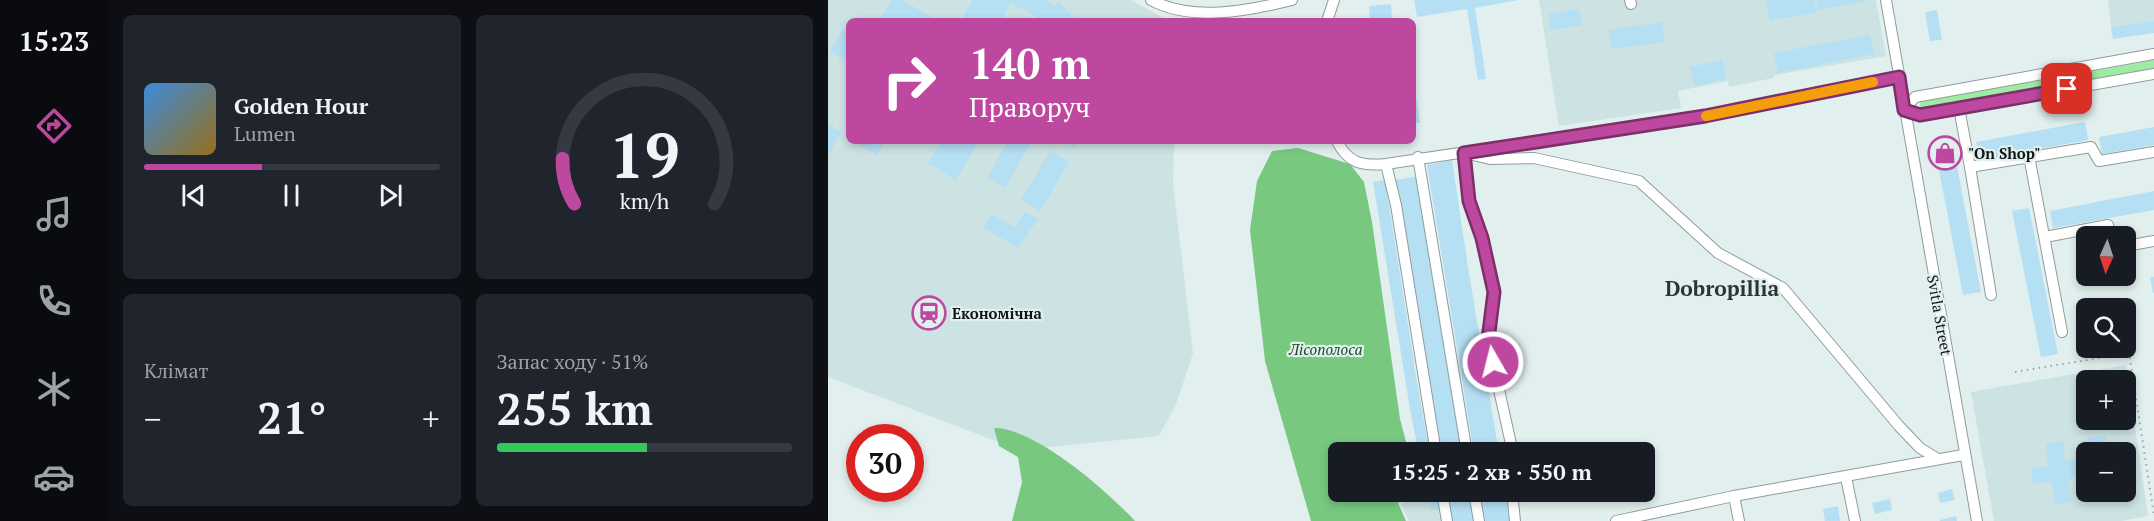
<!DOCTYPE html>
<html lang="uk">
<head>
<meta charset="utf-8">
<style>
  :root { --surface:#171b24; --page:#20242c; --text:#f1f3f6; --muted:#9ea1a6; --line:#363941; --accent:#be48a0 }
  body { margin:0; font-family:"PT Serif",serif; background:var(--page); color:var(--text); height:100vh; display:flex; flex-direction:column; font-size:22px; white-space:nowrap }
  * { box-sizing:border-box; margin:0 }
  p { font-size:20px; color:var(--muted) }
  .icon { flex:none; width:33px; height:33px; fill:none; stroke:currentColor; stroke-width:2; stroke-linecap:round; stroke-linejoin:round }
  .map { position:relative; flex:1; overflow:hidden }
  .panel { display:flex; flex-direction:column; gap:15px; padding:15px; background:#0d0f14; width:720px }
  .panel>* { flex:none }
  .guide { position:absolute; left:18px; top:18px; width:570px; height:126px; border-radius:9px; box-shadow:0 3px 9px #0003; background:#be48a0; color:#fff; overflow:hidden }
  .needle { width:39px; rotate:183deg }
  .buttons { position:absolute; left:1248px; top:226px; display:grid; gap:12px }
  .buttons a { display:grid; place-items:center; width:60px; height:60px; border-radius:9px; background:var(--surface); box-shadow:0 3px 9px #0003; font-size:30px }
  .speed { position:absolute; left:18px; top:424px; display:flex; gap:12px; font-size:30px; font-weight:700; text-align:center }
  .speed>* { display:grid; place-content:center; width:78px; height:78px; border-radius:50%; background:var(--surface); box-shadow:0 3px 9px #0003; line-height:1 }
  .speed .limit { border:9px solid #d22; background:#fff; color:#111 }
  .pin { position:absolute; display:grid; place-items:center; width:51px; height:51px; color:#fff; margin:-26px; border-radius:12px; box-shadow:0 3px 9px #0006 }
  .me { position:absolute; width:66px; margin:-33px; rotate:352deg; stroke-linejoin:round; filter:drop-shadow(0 0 4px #0008) }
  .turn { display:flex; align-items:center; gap:21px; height:126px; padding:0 24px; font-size:27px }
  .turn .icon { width:78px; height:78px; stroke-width:2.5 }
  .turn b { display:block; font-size:42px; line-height:51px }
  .big { font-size:45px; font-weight:700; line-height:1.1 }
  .panel .card { flex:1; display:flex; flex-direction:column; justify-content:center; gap:9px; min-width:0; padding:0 21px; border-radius:9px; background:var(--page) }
  .panel .dial { align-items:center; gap:0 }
  .dial svg { height:156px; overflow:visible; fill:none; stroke:var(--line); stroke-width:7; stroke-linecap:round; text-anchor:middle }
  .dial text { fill:var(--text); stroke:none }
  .song { display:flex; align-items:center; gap:18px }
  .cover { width:72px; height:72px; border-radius:9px; background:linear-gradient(135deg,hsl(210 70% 55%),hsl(40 70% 35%)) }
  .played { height:6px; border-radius:3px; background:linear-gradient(90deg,var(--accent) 40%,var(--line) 40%) }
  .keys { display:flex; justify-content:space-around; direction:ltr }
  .heat { display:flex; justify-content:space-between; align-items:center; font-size:33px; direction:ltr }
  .charge { height:9px; border-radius:4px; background:linear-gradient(90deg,#34c759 51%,var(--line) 0) }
  .panel .tiles { flex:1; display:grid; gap:15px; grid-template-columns:repeat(2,1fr) }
  .trip { position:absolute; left:500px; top:442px; width:327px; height:60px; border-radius:9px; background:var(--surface); box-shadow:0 3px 9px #0003; font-weight:700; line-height:60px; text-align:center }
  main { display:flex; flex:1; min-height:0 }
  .tab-bar { display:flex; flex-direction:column; width:108px; justify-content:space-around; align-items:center; background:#090b0e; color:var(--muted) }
  .tab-bar .icon { width:42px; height:42px }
  .tab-bar .selected { color:var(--accent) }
  .tab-bar b { font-size:27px; color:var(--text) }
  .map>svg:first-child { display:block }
</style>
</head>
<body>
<main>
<nav class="tab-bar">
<b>15:23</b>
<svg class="icon selected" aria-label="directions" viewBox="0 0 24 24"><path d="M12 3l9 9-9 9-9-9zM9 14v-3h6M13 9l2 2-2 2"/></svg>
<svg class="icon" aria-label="music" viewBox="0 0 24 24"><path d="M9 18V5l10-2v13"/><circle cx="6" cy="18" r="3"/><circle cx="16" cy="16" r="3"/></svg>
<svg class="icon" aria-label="phone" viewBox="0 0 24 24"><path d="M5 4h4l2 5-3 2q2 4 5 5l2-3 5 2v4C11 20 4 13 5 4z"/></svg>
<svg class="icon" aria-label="climate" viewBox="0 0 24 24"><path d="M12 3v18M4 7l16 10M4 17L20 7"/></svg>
<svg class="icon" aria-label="car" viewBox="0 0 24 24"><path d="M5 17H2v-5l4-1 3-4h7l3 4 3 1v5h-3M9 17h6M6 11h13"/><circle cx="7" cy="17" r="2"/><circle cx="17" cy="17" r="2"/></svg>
</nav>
<section class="panel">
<div class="tiles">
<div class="card">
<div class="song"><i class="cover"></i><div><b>Golden Hour</b><p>Lumen</p></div></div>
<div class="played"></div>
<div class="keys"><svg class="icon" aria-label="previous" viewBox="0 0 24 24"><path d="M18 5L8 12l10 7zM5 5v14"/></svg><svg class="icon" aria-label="pause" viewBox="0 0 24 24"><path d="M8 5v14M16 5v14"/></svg><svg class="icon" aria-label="next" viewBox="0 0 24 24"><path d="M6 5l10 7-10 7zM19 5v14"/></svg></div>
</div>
<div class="card dial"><svg viewBox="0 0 100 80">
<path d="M14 69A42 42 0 1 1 86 69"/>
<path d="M14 69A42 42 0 0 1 8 46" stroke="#be48a0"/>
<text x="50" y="56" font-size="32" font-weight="700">19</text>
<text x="50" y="72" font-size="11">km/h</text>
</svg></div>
<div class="card"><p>Клімат</p>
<div class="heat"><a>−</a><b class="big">21°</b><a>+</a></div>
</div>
<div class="card"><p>Запас ходу · 51%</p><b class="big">255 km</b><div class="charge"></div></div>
</div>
</section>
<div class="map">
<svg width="1326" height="521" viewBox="0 0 1326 521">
  <rect width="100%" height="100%" fill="#e2efef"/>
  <g fill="#cce2e3" fill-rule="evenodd">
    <path d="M0,0H303L341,21H21V141H346L345,184L365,353L348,404L331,436L191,450L0,377Z"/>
    <path d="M711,0H1048L1058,56L947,75L945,78L901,87L900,81L850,91L853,108L731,126Z"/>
    <path d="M1280,0H1326V21L1283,27Z"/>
    <path d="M1298,365L1320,516L1293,521H1166L1143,392ZM1258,381H1298V420H1258ZM1258,453H1298V492H1258Z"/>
    <path d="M592,492H677L681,521H581L573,504Z"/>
  </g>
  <g fill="#9eeba5">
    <path d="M1326,60V69L1256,81L1254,73Z"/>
    <path d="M1243,74L1245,83L1093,110L1091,100Z"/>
  </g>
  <g fill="#78c880">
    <path d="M470,148L522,164L536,182L544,222L572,419L581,453H510V492H587L570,503L578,521H483L437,361L422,230L429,181L444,151Z"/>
    <path d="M166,428C208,428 279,491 307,521H184L194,482L190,457L171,446Z"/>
  </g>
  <g fill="#b5dff3">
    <path d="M63,0H74L110,21H51Z"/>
    <path d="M145,0H218L227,6L230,1L249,21H216L183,3L172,21H143L135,16Z"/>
    <path d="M586,0H690L647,8L658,79L650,80L639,9L589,17Z"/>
    <path d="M938,0H986L988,13L942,20Z"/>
    <path d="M988,0H1037V1L990,10Z"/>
    <path d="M563,4L564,21H542L541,6Z"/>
    <path d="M751,9L754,25L723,30L720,14Z"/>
    <path d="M1109,10L1114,40L1102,41L1097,12Z"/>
    <path d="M1326,21V33L1285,39L1283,27Z"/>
    <path d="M834,22L837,42L784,49L781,30Z"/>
    <path d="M15,29L21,32V62L2,52Z"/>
    <path d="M1042,35L1046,54L950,73L946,53Z"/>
    <path d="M894,60L898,79L866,86L862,67Z"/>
    <path d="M585,101H589L592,123H585Z"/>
    <path d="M1257,122L1260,140L1151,160L1148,142Z"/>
    <path d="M0,125L13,132L0,156Z"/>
    <path d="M1326,127V145L1274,154L1271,137Z"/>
    <path d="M23,141H57L49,155Z"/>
    <path d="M113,141H151L128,180L100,163Z"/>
    <path d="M180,141H204L177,188L159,178Z"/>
    <path d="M236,141H251L247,148Z"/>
    <path d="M1125,146L1153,292L1135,295L1107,149Z"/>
    <path d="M222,151L241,162L212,211L193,200Z"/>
    <path d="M624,160L640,267L671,453H646L599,165Z"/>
    <path d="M590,176L634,453H612L568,180Z"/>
    <path d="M557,180L590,388L602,453H591L583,415L545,182Z"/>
    <path d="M1326,191V210L1225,228L1222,211Z"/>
    <path d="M1201,208L1230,354L1213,357L1184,211Z"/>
    <path d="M197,212L210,219L190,248L156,228L164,214L187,228Z"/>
    <path d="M1322,277H1326V293H1325Z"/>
    <path d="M1277,435L1280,453H1262L1260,438Z"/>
    <path d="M1235,441L1237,461L1258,458V481L1248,482V478L1240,479L1243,502L1227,505L1224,482L1205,484L1203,468L1220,466L1218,444Z"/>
    <path d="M1298,452L1301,469L1298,470Z"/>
    <path d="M1124,489L1127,500L1112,503L1110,493Z"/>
    <path d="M599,492H610L613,509L603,510Z"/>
    <path d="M619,492H640L646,521H624Z"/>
    <path d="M652,492H677L681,521H658Z"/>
    <path d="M1269,492H1285V497L1269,499Z"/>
    <path d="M1062,499L1064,510L1047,514L1044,503Z"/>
    <path d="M1010,506L1012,521H997L995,509Z"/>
    <path d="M1128,516L1129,521H1112V520Z"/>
  </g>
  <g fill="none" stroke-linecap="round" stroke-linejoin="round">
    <defs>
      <g id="minor">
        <path d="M323,0C364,22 420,11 464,0"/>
        <path d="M802,0L803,4"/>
        <path d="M1058,0L1149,521"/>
        <path d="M499,21L506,0"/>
        <path d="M1131,108L1142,167L1263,147L1271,161L1326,152"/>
        <path d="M1076,110L1087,97L1326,54"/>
        <path d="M1076,110L1092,115L1326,74"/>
        <path d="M509,141C520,164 535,166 558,164L877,116L1071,77"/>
        <path d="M1201,156L1234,332"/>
        <path d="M590,157L639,453"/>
        <path d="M558,164L568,205L608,453"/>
        <path d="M1142,167L1163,295"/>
        <path d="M1217,237L1280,225L1283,237"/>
        <path d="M1298,246L1326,241"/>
        <path d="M685,453L660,340L666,292L654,238L641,201L636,153L662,159L706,158L811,181L890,253L955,288L1071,426L1092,448L1110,459"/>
        <path d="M1018,477L1027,521"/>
        <path d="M614,492L619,521"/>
        <path d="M646,492L651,521"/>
        <path d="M684,492L687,521"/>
        <path d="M906,496L911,521"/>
        <path d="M788,521L906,496L1135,455"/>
      </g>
    </defs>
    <use href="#minor" stroke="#909b9c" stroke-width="12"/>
    <path stroke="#9aa4a4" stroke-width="2" stroke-dasharray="1.5 4.5" stroke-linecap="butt" d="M1187,372L1301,353L1326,515"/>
    <use href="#minor" stroke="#fff" stroke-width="10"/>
  </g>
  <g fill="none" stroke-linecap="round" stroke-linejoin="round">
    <defs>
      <path id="route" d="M665,362L660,340L666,292L654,238L641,201L636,153L877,116L1071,77L1076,110L1092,115L1239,89"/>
    </defs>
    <use href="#route" stroke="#7c2f68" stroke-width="15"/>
    <use href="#route" stroke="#be48a0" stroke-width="10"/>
    <path stroke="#f59e0b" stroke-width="10" d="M878,116L1045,82"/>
  </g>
  <defs>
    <symbol id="shop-ring" viewBox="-11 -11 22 22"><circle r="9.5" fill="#e2efef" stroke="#be48a0" stroke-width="1.5"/><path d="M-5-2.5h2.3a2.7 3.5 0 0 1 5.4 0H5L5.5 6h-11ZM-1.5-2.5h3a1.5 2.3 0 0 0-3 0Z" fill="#be48a0"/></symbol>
    <symbol id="station-ring" viewBox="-11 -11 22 22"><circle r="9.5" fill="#e2efef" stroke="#be48a0" stroke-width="1.5"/><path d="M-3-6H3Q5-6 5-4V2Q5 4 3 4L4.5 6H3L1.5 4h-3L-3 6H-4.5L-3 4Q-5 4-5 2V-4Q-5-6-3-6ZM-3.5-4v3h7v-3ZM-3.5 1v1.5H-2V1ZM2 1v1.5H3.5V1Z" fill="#be48a0"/></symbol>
  </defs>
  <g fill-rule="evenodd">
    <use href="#shop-ring" x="1098" y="134" width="38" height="38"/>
    <use href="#station-ring" x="82" y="294" width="38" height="38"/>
  </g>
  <g text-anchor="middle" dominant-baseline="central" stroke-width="4.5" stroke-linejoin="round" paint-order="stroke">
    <g font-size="15" font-weight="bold" fill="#101515" stroke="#e2efef" text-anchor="start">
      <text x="1140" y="153">"On Shop"</text>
      <text x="124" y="313">Економічна</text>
    </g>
    <g font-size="15" fill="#101515" stroke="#e2efef">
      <text transform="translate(1112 315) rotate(80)">Svitla Street</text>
    </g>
    <g font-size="15" font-style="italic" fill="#154d1f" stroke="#e2efef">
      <text x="498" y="349">Лісополоса</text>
    </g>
    <g font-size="21" font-weight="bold" fill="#2b3535" stroke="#e2efef">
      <text x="894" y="288">Dobropillia</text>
    </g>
  </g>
</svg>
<div class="buttons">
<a><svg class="needle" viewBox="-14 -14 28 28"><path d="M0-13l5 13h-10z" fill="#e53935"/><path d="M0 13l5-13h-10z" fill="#9ea1a6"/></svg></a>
<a><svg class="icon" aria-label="search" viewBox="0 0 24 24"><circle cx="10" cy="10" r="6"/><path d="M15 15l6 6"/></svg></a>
<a>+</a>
<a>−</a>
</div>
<div class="speed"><div class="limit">30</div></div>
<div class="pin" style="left:1239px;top:89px;background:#d93025"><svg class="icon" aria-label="arrive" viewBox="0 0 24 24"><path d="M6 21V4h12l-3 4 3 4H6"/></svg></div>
<svg class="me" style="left:665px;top:362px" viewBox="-20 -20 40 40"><circle r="17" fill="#be48a0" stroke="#fff" stroke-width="3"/><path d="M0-11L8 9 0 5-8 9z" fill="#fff"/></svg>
<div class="trip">15:25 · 2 хв · 550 m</div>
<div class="guide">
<div class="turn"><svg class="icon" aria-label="right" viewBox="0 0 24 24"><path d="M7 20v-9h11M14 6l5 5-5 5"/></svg><div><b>140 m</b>Праворуч</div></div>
</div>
</div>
</main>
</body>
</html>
